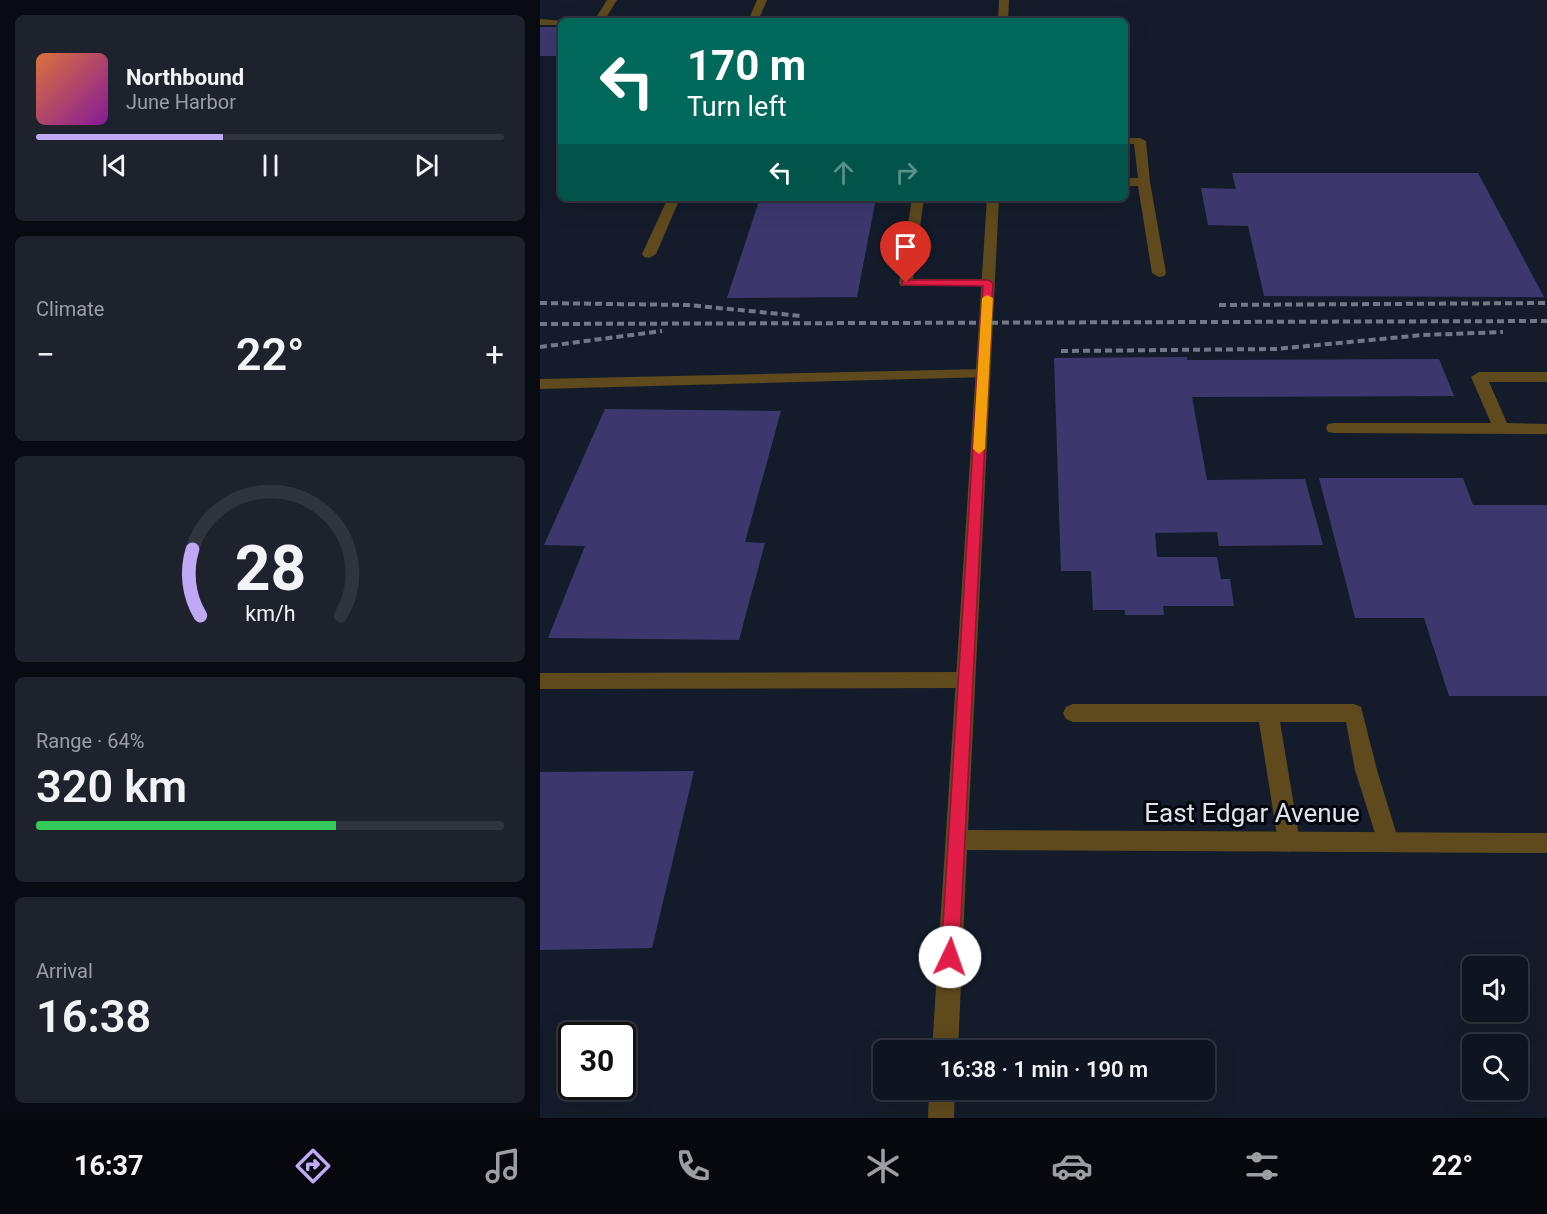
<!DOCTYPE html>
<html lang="en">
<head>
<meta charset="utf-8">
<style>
  :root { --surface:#0f1520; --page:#1d222d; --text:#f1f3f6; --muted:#9b9fa5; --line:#2f343e; --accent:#bfa9f4 }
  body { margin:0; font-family:Roboto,sans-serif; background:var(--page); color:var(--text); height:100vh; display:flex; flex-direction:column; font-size:22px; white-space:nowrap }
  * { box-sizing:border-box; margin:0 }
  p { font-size:20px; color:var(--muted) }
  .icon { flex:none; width:33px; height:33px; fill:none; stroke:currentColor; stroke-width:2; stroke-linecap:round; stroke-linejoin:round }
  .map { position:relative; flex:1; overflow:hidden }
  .sheet { display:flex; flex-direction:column; gap:15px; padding:15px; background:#080c12; width:540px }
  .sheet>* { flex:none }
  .banner { position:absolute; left:18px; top:18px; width:570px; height:183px; border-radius:9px; box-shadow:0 6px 24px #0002,0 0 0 2px var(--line); background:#00695c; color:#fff; overflow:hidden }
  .controls { position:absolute; left:922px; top:956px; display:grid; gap:12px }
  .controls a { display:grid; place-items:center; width:66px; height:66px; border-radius:9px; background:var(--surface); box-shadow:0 6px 24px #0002,0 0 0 2px var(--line); font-size:30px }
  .speed { position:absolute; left:18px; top:1022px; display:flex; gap:12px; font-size:30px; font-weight:700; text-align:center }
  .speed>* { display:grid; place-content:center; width:78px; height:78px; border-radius:50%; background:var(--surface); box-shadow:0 6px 24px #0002,0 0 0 2px var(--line); line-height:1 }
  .speed .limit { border:3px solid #111; border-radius:9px; background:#fff; color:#111 }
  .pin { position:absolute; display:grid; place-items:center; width:51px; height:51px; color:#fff; margin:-62px -26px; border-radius:50% 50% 50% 0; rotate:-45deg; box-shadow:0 0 6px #0007 }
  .pin .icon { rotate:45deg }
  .me { position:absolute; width:66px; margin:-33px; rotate:3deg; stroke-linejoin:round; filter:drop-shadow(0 0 4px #0008) }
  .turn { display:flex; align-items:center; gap:21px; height:126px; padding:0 30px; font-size:27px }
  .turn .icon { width:78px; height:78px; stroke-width:2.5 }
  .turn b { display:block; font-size:42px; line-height:51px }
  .lanes { display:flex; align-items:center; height:57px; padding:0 30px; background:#0003; justify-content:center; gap:30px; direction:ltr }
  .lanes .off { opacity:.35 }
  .big { font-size:45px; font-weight:600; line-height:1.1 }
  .sheet .card { flex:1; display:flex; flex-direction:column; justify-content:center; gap:9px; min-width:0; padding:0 21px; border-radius:9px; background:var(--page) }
  .sheet .dial { align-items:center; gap:0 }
  .dial svg { height:156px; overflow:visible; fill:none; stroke:var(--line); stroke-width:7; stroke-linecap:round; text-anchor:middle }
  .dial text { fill:var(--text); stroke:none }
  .song { display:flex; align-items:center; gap:18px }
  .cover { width:72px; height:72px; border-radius:9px; background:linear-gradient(135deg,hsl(20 70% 55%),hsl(290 70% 35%)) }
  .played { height:6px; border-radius:3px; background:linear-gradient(90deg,var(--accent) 40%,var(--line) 40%) }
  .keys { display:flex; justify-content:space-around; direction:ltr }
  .heat { display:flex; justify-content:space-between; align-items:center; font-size:33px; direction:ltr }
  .charge { height:9px; border-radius:4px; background:linear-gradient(90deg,#34c759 64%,var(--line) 0) }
  .trip { position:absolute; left:333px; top:1040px; width:342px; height:60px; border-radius:9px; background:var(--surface); box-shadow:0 6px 24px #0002,0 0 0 2px var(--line); font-weight:600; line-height:60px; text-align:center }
  .dock { display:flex; height:96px; justify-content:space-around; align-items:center; background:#06080d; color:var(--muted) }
  .dock .icon { width:42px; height:42px }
  .dock .on { color:var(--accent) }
  .dock b { font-size:27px; color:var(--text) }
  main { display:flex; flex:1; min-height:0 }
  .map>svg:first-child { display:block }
</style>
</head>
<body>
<main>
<section class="sheet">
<div class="card">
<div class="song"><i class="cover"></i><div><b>Northbound</b><p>June Harbor</p></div></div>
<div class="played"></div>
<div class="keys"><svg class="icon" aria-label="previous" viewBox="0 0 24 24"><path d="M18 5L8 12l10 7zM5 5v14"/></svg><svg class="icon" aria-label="pause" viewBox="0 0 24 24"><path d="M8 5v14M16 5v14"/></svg><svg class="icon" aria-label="next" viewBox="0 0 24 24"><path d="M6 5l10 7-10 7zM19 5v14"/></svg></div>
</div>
<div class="card"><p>Climate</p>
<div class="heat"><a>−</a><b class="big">22°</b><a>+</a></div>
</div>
<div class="card dial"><svg viewBox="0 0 100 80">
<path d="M14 69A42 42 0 1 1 86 69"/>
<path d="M14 69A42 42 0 0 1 10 35" stroke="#bfa9f4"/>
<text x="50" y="56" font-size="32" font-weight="700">28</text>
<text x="50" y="72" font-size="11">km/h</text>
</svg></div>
<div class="card"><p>Range · 64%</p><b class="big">320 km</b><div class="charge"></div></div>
<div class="card"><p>Arrival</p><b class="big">16:38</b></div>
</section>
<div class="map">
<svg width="1007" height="1118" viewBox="0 0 1007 1118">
  <rect width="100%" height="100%" fill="#141c2b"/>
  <g fill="#3c386e">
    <path d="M280,17H371L370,21H279Z"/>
    <rect x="0" y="27" width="21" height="29"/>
    <path d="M692,173H938L1004,297L724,296L708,226L668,225L661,188L696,189Z"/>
    <path d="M220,198H336L317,297L187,298Z"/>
    <path d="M647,357V360L899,359L914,396L652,397L667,480L765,479L783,545L679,546L677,532L615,533L617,557H677L681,579H690L694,606H623L624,615H585V610H553L551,571H521L514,358Z"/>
    <path d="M65,409L241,411L205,542L225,543L199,640L8,638L45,546L4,545Z"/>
    <path d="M779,478H923L933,505H1007V696H909L884,618H815Z"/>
    <path d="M154,771L112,948L0,950V772Z"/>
  </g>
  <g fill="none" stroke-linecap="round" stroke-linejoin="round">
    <g fill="#5f4a1d" fill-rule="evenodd">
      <path d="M67,0H77L64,21H54Z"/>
      <path d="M217,0H227L218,21H208Z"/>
      <path d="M0,19L25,21H21V25H0Z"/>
      <path d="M585,138H600L606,141L610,182L626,273L624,276L619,277L612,273L598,186H585V178H598L594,144H585Z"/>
      <path d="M128,198H140L116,254L109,258L104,257L102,254Z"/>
      <path d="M372,198H384L373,279H448L455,283L453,286H361L359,283Z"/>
      <path d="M443,369L451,374L448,377L0,389V379Z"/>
      <path d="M939,372H1007V382H949L967,423L1007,424V434L794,433L788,432L786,428L788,424L794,423H951L931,377Z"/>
      <path d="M425,672L432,674L435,680L432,686L425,688L0,689V673Z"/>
      <path d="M533,704H814L821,707L837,770L859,842L856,849L848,852L840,849L815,770L806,722H740L760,842L757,849L749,852L741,849L738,842L719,722H533L526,719L523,713L526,707Z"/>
    </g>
    <g fill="#5f4a1d" fill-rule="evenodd">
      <path d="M459,0H469L468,21H458Z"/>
      <path d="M447,198H459L428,830L1007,833V853L427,850L418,1050H392Z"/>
      <path d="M389,1089H415L414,1118H388Z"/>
    </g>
    <g stroke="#727986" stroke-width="4" stroke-dasharray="7 4" stroke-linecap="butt">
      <path d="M0,303L148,305L261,316"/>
      <path d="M679,305L1007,303"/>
      <path d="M0,324L1007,321"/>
      <path d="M0,347L122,331"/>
      <path d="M521,351L736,349L883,335L963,332"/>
    </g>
  </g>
  <path fill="#e11d48" stroke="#92132f" stroke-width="1.5" d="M366,280H448L453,283L419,957L416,963L410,966L403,963L401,957L443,286L362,285V281Z"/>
  <path fill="#f59e0b" d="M447,295L453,298L445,449L439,454L433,449L442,298Z"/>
  <g text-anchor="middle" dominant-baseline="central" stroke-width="6" stroke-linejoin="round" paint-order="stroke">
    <g font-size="26" fill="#dde3ed" stroke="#04070d">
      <text x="712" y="813">East Edgar Avenue</text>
    </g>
  </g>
</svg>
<div class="controls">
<a><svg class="icon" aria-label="sound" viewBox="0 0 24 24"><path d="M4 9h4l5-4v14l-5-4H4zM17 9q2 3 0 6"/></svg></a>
<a><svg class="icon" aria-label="search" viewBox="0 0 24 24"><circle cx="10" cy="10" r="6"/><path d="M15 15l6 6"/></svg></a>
</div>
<div class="speed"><div class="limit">30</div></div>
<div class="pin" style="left:366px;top:283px;background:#d93025"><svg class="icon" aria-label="arrive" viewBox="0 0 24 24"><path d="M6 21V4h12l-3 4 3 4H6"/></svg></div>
<svg class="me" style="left:410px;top:957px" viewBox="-20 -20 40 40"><circle r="19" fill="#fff"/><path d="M0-13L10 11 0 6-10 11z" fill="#e11d48"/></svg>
<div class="trip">16:38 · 1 min · 190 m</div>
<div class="banner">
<div class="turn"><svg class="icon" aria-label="left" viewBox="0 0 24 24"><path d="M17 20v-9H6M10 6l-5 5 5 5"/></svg><div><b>170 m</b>Turn left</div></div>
<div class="lanes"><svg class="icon" aria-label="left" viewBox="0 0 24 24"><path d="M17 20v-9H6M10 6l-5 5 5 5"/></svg><svg class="icon off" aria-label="ahead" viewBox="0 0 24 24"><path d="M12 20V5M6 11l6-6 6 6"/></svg><svg class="icon off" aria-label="right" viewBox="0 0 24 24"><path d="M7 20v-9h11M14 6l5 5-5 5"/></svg></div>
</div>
</div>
</main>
<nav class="dock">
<b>16:37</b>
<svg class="icon on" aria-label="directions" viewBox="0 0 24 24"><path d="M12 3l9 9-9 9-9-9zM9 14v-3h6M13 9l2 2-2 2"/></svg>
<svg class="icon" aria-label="music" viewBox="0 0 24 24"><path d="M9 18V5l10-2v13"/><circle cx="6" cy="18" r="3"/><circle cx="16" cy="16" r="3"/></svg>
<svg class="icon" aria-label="phone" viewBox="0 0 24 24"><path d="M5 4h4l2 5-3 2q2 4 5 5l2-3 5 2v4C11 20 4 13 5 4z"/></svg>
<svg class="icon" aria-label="climate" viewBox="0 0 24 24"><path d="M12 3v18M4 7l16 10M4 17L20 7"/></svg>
<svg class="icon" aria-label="car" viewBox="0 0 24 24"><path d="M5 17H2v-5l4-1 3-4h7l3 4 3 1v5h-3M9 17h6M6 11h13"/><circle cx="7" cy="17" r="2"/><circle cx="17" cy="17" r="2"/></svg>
<svg class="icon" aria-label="filters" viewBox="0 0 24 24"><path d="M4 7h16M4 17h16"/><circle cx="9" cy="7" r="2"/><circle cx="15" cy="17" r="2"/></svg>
<b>22°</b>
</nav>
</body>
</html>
